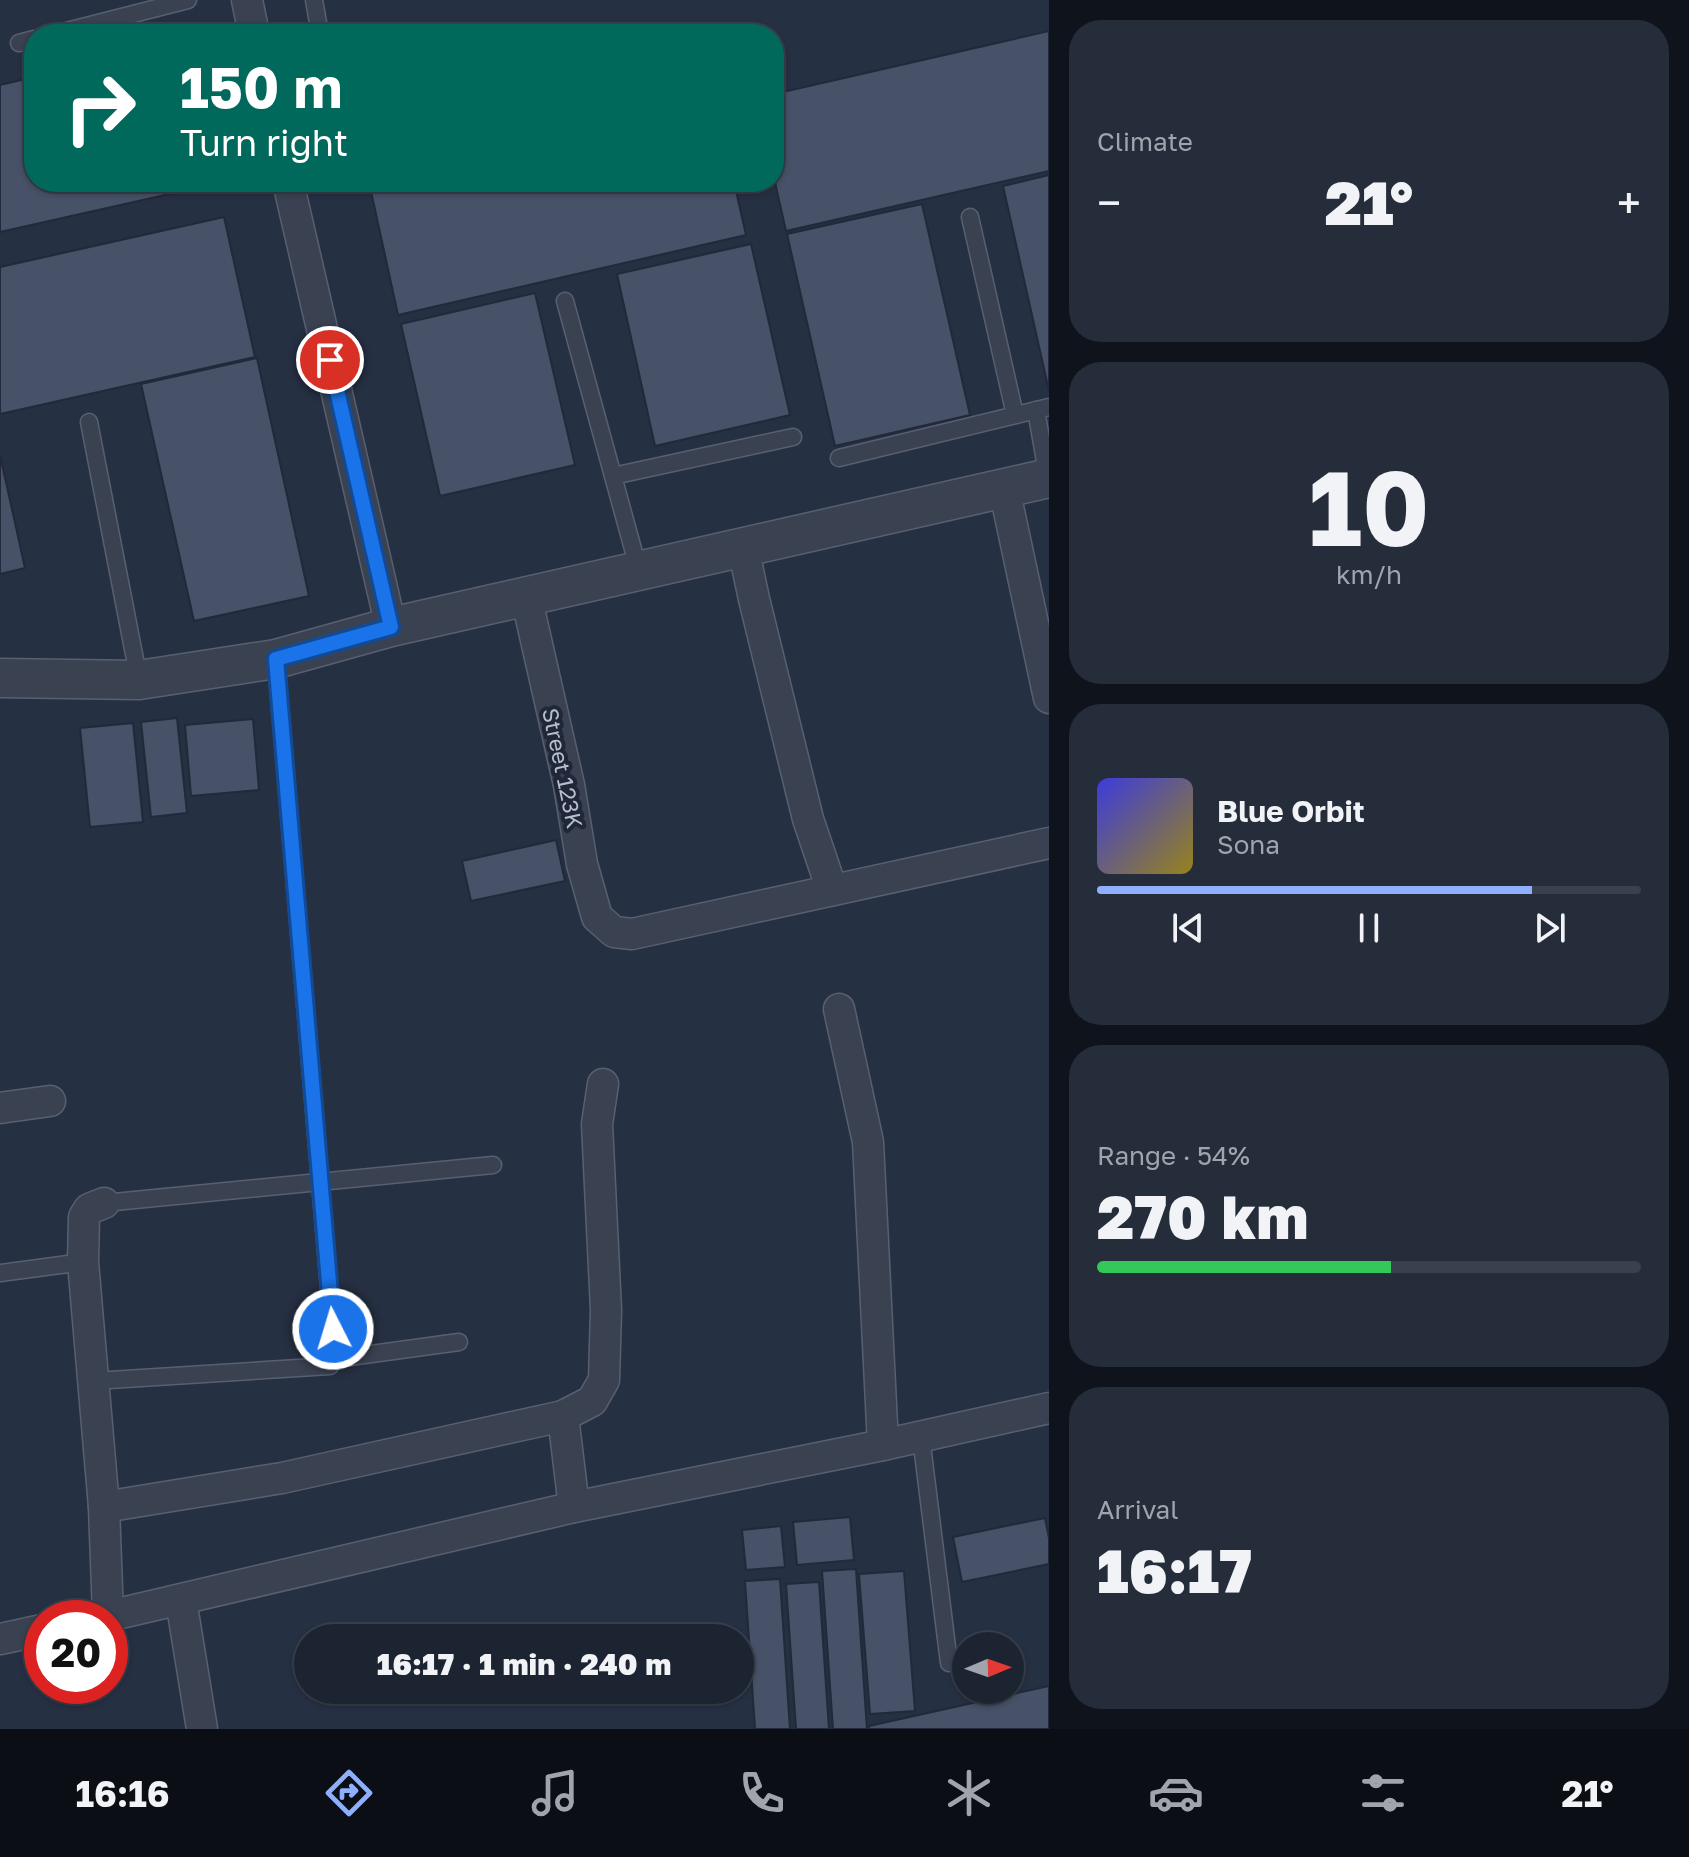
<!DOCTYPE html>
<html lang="en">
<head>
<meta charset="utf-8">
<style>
  :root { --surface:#1c2432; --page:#252c3a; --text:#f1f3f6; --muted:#a0a4ac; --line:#3a414d; --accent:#8eaffb }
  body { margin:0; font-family:"Golos Text",sans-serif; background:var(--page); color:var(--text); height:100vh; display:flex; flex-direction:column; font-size:30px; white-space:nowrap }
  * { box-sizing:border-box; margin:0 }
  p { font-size:26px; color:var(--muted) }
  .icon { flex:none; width:44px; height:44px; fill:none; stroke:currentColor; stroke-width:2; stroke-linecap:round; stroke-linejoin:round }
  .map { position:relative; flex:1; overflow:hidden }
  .sheet { display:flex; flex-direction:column; gap:20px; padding:20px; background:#0f141c; width:640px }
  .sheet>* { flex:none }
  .hud { position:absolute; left:24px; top:24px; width:760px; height:168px; border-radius:32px; box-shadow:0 2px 6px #0004,0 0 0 2px var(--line); background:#00695c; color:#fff; overflow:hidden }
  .needle { width:52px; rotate:88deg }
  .fabs { position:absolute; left:952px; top:1632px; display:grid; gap:16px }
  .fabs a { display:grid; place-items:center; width:72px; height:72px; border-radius:50%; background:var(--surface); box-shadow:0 2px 6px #0004,0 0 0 2px var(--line); font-size:40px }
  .speed { position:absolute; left:24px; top:1600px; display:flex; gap:16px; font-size:40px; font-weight:700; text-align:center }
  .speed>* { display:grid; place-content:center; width:104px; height:104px; border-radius:50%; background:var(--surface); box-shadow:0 2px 6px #0004,0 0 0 2px var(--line); line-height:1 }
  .speed .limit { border:12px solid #d22; background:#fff; color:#111 }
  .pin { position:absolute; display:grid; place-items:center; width:68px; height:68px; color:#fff; margin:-34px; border:4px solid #fff; border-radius:50%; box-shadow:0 2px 8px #0007 }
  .me { position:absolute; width:88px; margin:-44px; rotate:355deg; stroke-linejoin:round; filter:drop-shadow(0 0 6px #0008) }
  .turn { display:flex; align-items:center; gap:28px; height:168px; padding:0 24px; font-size:36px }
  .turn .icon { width:104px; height:104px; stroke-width:2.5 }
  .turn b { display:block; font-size:56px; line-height:68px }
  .big { font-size:60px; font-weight:800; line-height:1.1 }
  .sheet .card { flex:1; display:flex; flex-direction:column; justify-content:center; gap:12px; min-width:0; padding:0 28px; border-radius:32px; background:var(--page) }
  .sheet .dial { align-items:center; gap:0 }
  .dial b { font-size:104px; line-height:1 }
  .song { display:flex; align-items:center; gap:24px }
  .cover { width:96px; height:96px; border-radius:12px; background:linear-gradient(135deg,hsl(240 70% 55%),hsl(50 70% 35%)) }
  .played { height:8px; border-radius:4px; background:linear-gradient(90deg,var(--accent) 80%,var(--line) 80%) }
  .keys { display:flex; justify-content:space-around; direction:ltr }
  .heat { display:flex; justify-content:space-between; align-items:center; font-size:44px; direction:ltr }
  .charge { height:12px; border-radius:6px; background:linear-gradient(90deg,#34c759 54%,var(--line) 0) }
  .trip { position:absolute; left:294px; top:1624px; width:460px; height:80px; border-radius:40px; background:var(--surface); box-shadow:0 2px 6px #0004,0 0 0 2px var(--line); font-weight:800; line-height:80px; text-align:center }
  .dock { display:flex; height:128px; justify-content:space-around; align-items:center; background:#0b0e14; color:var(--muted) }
  .dock .icon { width:56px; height:56px }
  .dock .current { color:var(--accent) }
  .dock b { font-size:36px; color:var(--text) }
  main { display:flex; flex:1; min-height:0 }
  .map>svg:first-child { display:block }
</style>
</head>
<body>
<main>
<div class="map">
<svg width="1049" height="1729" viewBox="0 0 1049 1729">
  <rect width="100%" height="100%" fill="#263043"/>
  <g fill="#475167" stroke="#21293a" stroke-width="2">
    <path d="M1049,31V171L786,231L774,178V94Z"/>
    <path d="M34,77V182H223L0,232V85Z"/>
    <path d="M1049,175V391L1003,186Z"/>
    <path d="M369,182H734L746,235L398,315Z"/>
    <path d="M922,204L970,415L835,446L787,234Z"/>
    <path d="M224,217L255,357L0,414V267Z"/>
    <path d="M751,244L790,415L655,446L617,274Z"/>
    <path d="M535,293L575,465L440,496L401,324Z"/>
    <path d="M257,358L309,596L194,621L141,384Z"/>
    <path d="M0,455L25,568L0,574Z"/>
    <path d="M177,718L187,813L151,817L141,722Z"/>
    <path d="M253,719L259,790L191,796L185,725Z"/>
    <path d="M133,723L143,822L90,827L80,728Z"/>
    <path d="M556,840L565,881L471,901L462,861Z"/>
    <path d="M850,1517L854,1560L797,1565L793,1522Z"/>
    <path d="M1045,1518L1049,1538V1564L962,1582L953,1537Z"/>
    <path d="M781,1526L785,1567L746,1570L742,1530Z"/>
    <path d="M856,1569L867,1729H833L822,1571Z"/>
    <path d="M904,1571L915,1711L870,1714L859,1574Z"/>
    <path d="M780,1579L790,1729H755L745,1581Z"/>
    <path d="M819,1582L829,1729H796L786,1584Z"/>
    <path d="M1049,1686V1729H869V1726Z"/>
  </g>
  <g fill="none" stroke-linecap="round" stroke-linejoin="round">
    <defs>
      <g id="service">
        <path d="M314,0L320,34"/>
        <path d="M55,34L188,0"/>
        <path d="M19,43L34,39"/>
        <path d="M970,217L1015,415"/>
        <path d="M565,301L639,571"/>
        <path d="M1036,410L1048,478"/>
        <path d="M89,422L139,680"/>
        <path d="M839,458L1049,407"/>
        <path d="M613,476L793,437"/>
        <path d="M104,1203L493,1165"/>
        <path d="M0,1273L83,1262"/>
        <path d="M335,1359L459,1342"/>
        <path d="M94,1381L330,1366L335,1359L276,659"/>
        <path d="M921,1437L949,1663"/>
      </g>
      <g id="minor">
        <path d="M247,0L254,34"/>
        <path d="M288,182L391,627"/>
        <path d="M1004,488L1049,698"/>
        <path d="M743,547L754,599L808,819L832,890"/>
        <path d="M526,596L569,785L582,864L597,917L614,932L632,934L1049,843"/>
        <path d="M839,1009L868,1142L883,1445"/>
        <path d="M0,1108L50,1101"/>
        <path d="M104,1507L83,1262L84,1217L89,1209L104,1203"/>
        <path d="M574,1507L563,1416L592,1401L604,1380L606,1310L597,1124L603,1084"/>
        <path d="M181,1600L202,1729"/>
        <path d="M108,1616L104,1507L282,1478L563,1416"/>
        <path d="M100,1618L574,1507L883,1445L1049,1408"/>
        <path d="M0,1639L42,1630"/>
      </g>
      <path id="tertiary" d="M0,678L139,680L276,659L391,627L1049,478"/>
    </defs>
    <use href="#service" stroke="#586070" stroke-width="19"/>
    <use href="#minor" stroke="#586070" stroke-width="33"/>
    <use href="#tertiary" stroke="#586070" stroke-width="41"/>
    <use href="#service" stroke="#3a4252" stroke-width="16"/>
    <use href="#minor" stroke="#3a4252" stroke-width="30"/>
    <use href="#tertiary" stroke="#3a4252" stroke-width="38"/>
  </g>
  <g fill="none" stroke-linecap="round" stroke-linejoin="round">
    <defs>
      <path id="route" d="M330,360L391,627L276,659L333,1329"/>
    </defs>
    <use href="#route" stroke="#114b97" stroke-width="20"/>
    <use href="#route" stroke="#1a73e8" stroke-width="14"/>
  </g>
  <g text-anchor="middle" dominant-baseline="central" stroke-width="8" stroke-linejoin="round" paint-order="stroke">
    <g font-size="22" fill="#b7becc" stroke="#1f2738">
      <text transform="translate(563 768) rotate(78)">Street 123K</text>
    </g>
  </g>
</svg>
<div class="fabs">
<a><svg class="needle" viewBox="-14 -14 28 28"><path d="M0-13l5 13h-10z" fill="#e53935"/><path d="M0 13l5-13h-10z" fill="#a0a4ac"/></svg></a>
</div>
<div class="speed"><div class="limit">20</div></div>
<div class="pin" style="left:330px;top:360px;background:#d93025"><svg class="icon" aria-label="arrive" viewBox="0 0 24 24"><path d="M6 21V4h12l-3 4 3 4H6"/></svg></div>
<svg class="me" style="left:333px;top:1329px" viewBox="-20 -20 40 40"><circle r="17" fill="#1a73e8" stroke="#fff" stroke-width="3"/><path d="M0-11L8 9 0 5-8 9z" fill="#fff"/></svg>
<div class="trip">16:17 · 1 min · 240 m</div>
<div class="hud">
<div class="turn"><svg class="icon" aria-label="right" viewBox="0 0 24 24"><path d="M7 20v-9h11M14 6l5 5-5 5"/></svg><div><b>150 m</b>Turn right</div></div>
</div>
</div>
<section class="sheet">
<div class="card"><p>Climate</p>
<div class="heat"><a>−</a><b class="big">21°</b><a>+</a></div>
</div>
<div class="card dial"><b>10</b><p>km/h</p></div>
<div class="card">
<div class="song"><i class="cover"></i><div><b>Blue Orbit</b><p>Sona</p></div></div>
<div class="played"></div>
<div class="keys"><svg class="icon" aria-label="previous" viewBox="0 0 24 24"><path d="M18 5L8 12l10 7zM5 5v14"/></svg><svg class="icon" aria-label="pause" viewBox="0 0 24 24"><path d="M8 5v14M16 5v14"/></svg><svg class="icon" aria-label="next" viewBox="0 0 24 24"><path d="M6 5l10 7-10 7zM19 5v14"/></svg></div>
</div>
<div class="card"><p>Range · 54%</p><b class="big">270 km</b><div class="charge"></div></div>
<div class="card"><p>Arrival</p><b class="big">16:17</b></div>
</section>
</main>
<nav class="dock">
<b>16:16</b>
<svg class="icon current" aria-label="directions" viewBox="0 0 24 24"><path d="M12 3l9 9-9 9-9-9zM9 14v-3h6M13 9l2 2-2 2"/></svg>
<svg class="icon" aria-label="music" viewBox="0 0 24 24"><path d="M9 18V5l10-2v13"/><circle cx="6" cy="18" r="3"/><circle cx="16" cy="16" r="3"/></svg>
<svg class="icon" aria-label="phone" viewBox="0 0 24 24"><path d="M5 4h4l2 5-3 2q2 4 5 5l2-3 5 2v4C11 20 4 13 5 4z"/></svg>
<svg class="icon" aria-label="climate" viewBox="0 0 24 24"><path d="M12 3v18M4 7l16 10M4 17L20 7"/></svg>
<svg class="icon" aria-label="car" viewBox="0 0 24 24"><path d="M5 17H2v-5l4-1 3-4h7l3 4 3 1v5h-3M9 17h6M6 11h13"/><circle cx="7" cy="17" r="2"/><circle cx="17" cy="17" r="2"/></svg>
<svg class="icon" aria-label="filters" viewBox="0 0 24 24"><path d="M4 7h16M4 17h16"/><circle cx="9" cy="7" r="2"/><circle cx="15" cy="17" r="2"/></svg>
<b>21°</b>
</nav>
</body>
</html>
